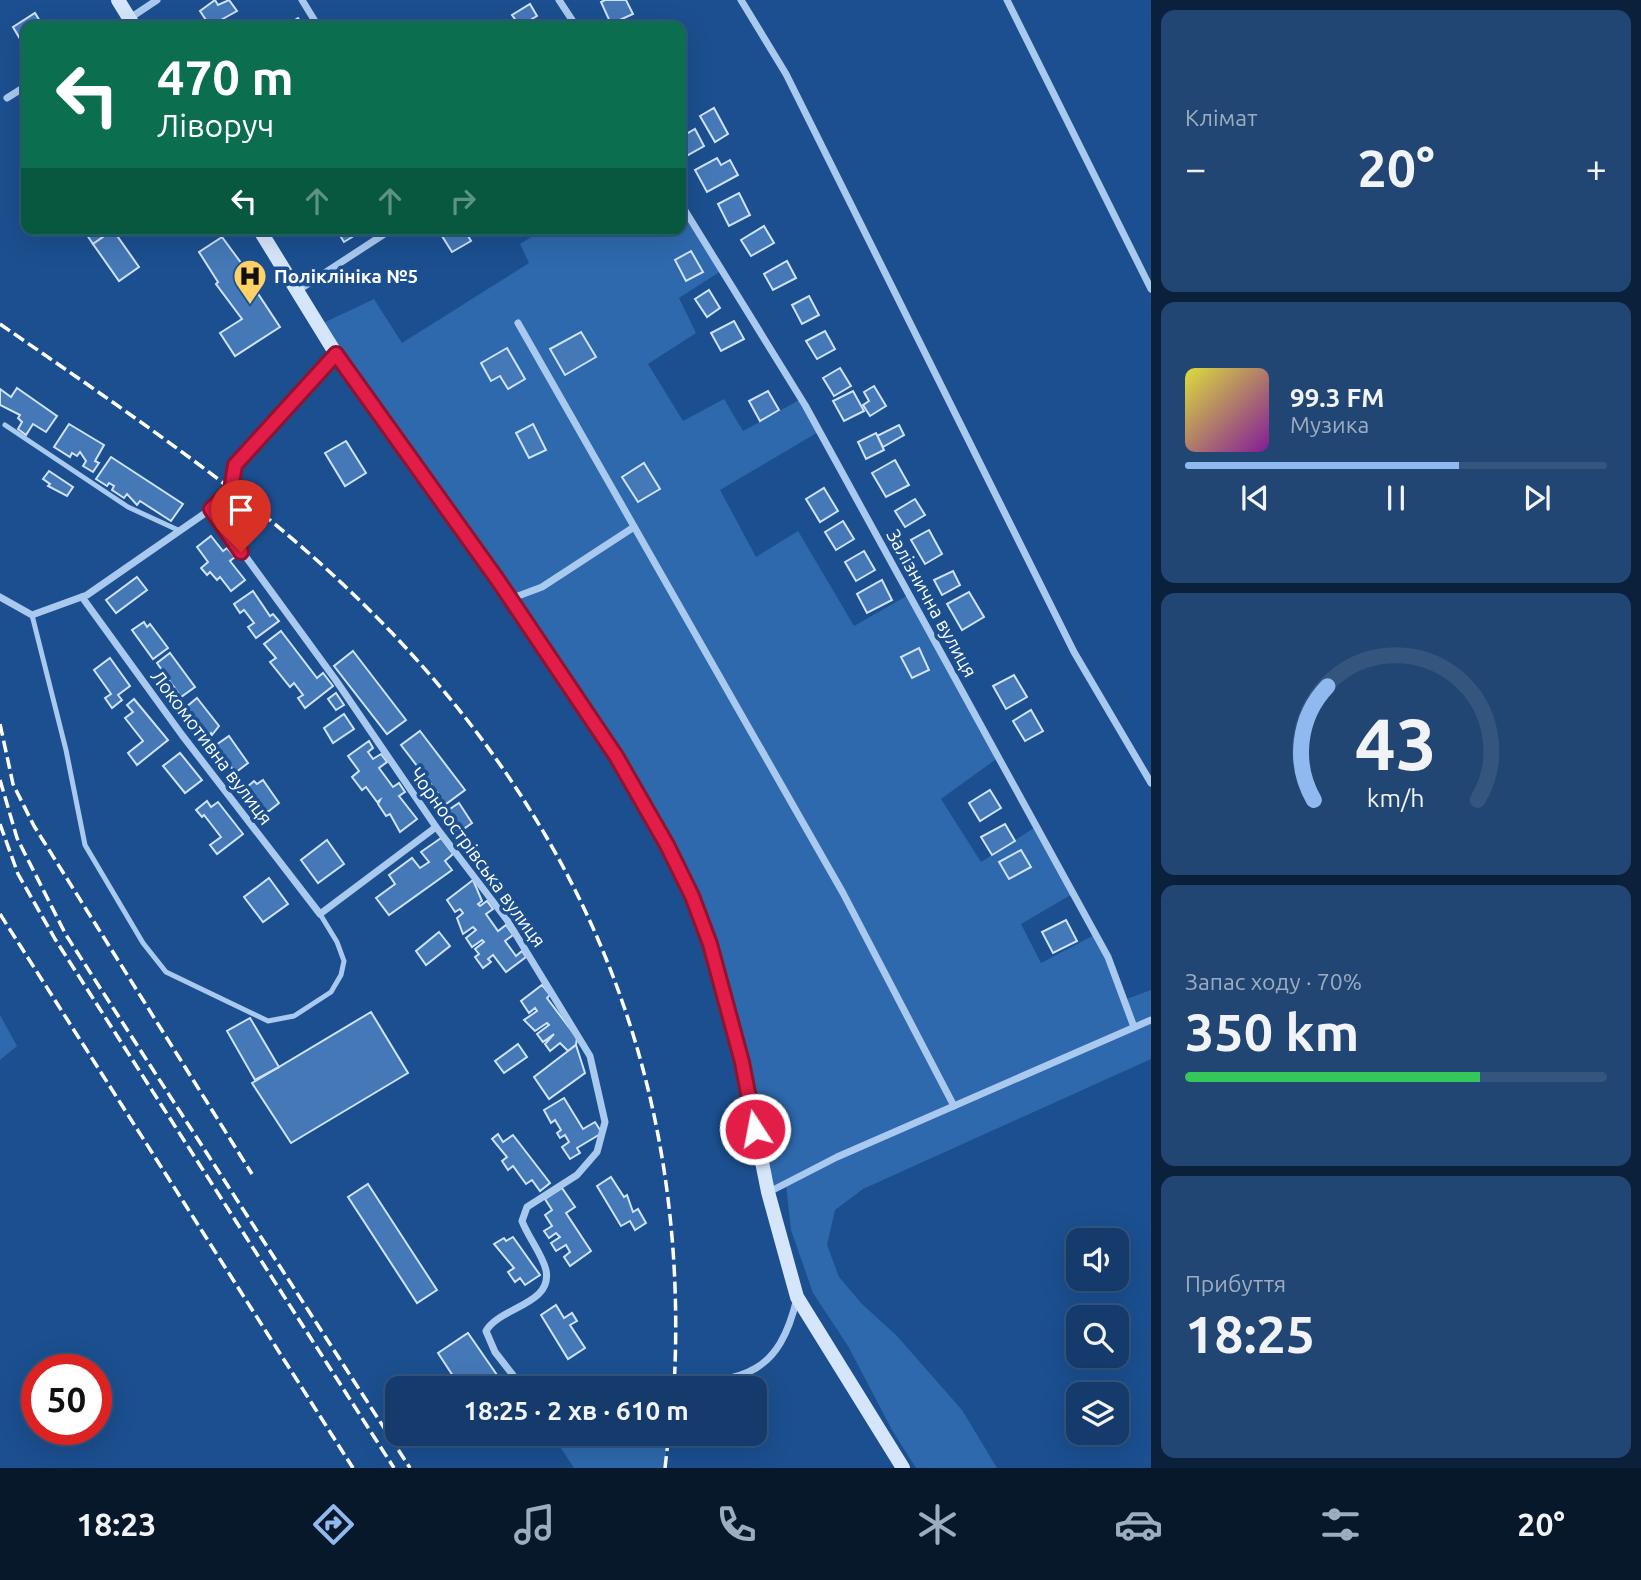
<!DOCTYPE html>
<html lang="uk">
<head>
<meta charset="utf-8">
<style>
  :root { --surface:#143b6b; --page:#214673; --text:#f1f3f6; --muted:#9dadc1; --line:#33557e; --accent:#90b9f0 }
  body { margin:0; font-family:Ubuntu,sans-serif; background:var(--page); color:var(--text); height:100vh; display:flex; flex-direction:column; font-size:26px; white-space:nowrap }
  * { box-sizing:border-box; margin:0 }
  p { font-size:23px; color:var(--muted) }
  .icon { flex:none; width:38px; height:38px; fill:none; stroke:currentColor; stroke-width:2; stroke-linecap:round; stroke-linejoin:round }
  .map { position:relative; flex:1; overflow:hidden }
  .details { display:flex; flex-direction:column; gap:10px; padding:10px; background:#0b203b; width:490px }
  .details>* { flex:none }
  .top-card { position:absolute; left:21px; top:21px; width:665px; height:214px; border-radius:14px; box-shadow:0 7px 28px #0002,0 0 0 2px var(--line); background:#0b6e4f; color:#fff; overflow:hidden }
  .tools { position:absolute; left:1066px; top:1228px; display:grid; gap:14px }
  .tools a { display:grid; place-items:center; width:63px; height:63px; border-radius:14px; background:var(--surface); box-shadow:0 7px 28px #0002,0 0 0 2px var(--line); font-size:35px }
  .speed { position:absolute; left:21px; top:1354px; display:flex; gap:14px; font-size:35px; font-weight:700; text-align:center }
  .speed>* { display:grid; place-content:center; width:91px; height:91px; border-radius:50%; background:var(--surface); box-shadow:0 7px 28px #0002,0 0 0 2px var(--line); line-height:1 }
  .speed .limit { border:10px solid #d22; background:#fff; color:#111 }
  .pin { position:absolute; display:grid; place-items:center; width:60px; height:60px; color:#fff; margin:-72px -30px; border-radius:50% 50% 50% 0; rotate:-45deg; box-shadow:0 0 7px #0007 }
  .pin .icon { rotate:45deg }
  .me { position:absolute; width:77px; margin:-38px; rotate:349deg; stroke-linejoin:round; filter:drop-shadow(0 0 5px #0008) }
  .turn { display:flex; align-items:center; gap:24px; height:147px; padding:0 21px; font-size:32px }
  .turn .icon { width:91px; height:91px; stroke-width:2.5 }
  .turn b { display:block; font-size:49px; line-height:60px }
  .lanes { display:flex; align-items:center; height:66px; padding:0 21px; background:#0003; justify-content:center; gap:35px; direction:ltr }
  .lanes .off { opacity:.35 }
  .big { font-size:52px; font-weight:600; line-height:1.1 }
  .details .widget { flex:1; display:flex; flex-direction:column; justify-content:center; gap:10px; min-width:0; padding:0 24px; border-radius:14px; background:var(--page) }
  .details .dial { align-items:center; gap:0 }
  .dial svg { height:182px; overflow:visible; fill:none; stroke:var(--line); stroke-width:7; stroke-linecap:round; text-anchor:middle }
  .dial text { fill:var(--text); stroke:none }
  .song { display:flex; align-items:center; gap:21px }
  .cover { width:84px; height:84px; border-radius:10px; background:linear-gradient(135deg,hsl(60 70% 55%),hsl(290 70% 35%)) }
  .played { height:7px; border-radius:4px; background:linear-gradient(90deg,var(--accent) 65%,var(--line) 65%) }
  .keys { display:flex; justify-content:space-around; direction:ltr }
  .heat { display:flex; justify-content:space-between; align-items:center; font-size:38px; direction:ltr }
  .charge { height:10px; border-radius:5px; background:linear-gradient(90deg,#34c759 70%,var(--line) 0) }
  .trip { position:absolute; left:385px; top:1376px; width:382px; height:70px; border-radius:14px; background:var(--surface); box-shadow:0 7px 28px #0002,0 0 0 2px var(--line); font-weight:600; line-height:70px; text-align:center }
  .dock { display:flex; height:112px; justify-content:space-around; align-items:center; background:#08182b; color:var(--muted) }
  .dock .icon { width:49px; height:49px }
  .dock .active { color:var(--accent) }
  .dock b { font-size:32px; color:var(--text) }
  main { display:flex; flex:1; min-height:0 }
  .map>svg:first-child { display:block }
</style>
</head>
<body>
<main>
<div class="map">
<svg width="1151" height="1468" viewBox="0 0 1151 1468">
  <rect width="100%" height="100%" fill="#1b4f8f"/>
  <g fill="#2e69ad">
    <path d="M681,204L721,271L679,298L696,333L648,364L683,421L724,399L743,431L801,399L820,431L720,490L756,557L798,531L854,626L910,594L999,757L941,799L981,862L1037,826L1074,893L1021,924L1041,963L1096,934L1124,1000L1151,990V1059L863,1189L835,1210L827,1245L839,1277L862,1304L897,1336L962,1410L997,1468H916L892,1430L848,1346L813,1293L791,1230L786,1184L768,1192L710,944L616,756L317,326L374,299L402,343L529,263L520,244L544,229H681Z"/>
    <path d="M0,1015L17,1046L0,1060Z"/>
    <path d="M575,1433H666V1468H574L557,1442Z"/>
  </g>
  <g fill="#4478b7" stroke="#cfe3fa" stroke-width="2">
    <path d="M215,0L218,5L229,0L237,11L210,26L200,11Z"/>
    <path d="M605,0H626L633,14L611,24L601,2Z"/>
    <path d="M530,4L537,16L520,26L512,15Z"/>
    <path d="M35,13L43,26H26V49L13,27Z"/>
    <path d="M298,18L303,26H285Z"/>
    <path d="M714,108L728,134L715,142L700,116Z"/>
    <path d="M695,129L704,146L681,159V137Z"/>
    <path d="M717,158L721,165L730,160L738,175L707,192L695,170Z"/>
    <path d="M739,193L750,215L729,226L718,204Z"/>
    <path d="M764,226L774,243L751,256L741,240Z"/>
    <path d="M83,229H113V230L93,244Z"/>
    <path d="M336,229H361L362,231L344,242Z"/>
    <path d="M454,229H464L471,241L452,252L442,236Z"/>
    <path d="M113,230L139,267L119,281L93,244Z"/>
    <path d="M222,237L250,275L247,277L280,327L235,356L220,333L242,319L216,284L218,282L199,252Z"/>
    <path d="M691,251L703,272L686,281L675,260Z"/>
    <path d="M787,261L796,278L773,290L764,274Z"/>
    <path d="M709,290L720,308L707,317L695,299Z"/>
    <path d="M809,296L819,315L802,324L792,305Z"/>
    <path d="M734,321L744,339L721,351L711,333Z"/>
    <path d="M825,331L835,349L817,359L806,341Z"/>
    <path d="M581,332L596,357L565,375L550,349Z"/>
    <path d="M507,348L525,379L508,389L500,376L491,381L481,363Z"/>
    <path d="M840,368L851,386L834,396L823,378Z"/>
    <path d="M874,386L886,406L870,416L863,405L869,401L864,392Z"/>
    <path d="M17,388L57,416L46,432L33,424L26,435L18,429L22,422L18,418L20,415L0,405V389L11,397Z"/>
    <path d="M768,391L779,410L760,421L749,401Z"/>
    <path d="M853,391L864,411L844,421L833,401Z"/>
    <path d="M69,424L104,445L95,461L99,463L93,472L83,466L86,461L80,452L77,456L72,453L70,457L54,447Z"/>
    <path d="M533,424L546,450L529,458L516,433Z"/>
    <path d="M899,425L904,435L883,447L877,436Z"/>
    <path d="M876,433L884,450L866,459L858,442Z"/>
    <path d="M346,441L366,473L345,486L325,453Z"/>
    <path d="M111,457L183,504L171,521L140,501L137,505L127,494L124,498L112,490L114,486L109,483L107,486L96,479Z"/>
    <path d="M895,460L909,485L886,497L872,473Z"/>
    <path d="M644,463L660,489L638,502L622,477Z"/>
    <path d="M49,471L73,487L67,496L48,486L50,484L43,479Z"/>
    <path d="M824,488L838,511L820,522L806,499Z"/>
    <path d="M915,499L925,515L905,527L895,511Z"/>
    <path d="M843,521L854,539L836,550L825,532Z"/>
    <path d="M929,530L942,554L925,564L911,540Z"/>
    <path d="M211,536L223,551L227,548L235,557L230,561L245,580L231,591L220,577L217,580L210,572L207,575L201,568L208,562L197,547Z"/>
    <path d="M864,551L875,570L856,581L845,562Z"/>
    <path d="M953,571L960,585L942,595L934,580Z"/>
    <path d="M137,577L147,590L116,613L106,600Z"/>
    <path d="M882,580L892,600L867,613L857,594Z"/>
    <path d="M253,591L270,616L273,614L279,621L256,638L248,627L254,623L244,610L240,613L234,604Z"/>
    <path d="M969,592L984,617L962,630L947,604Z"/>
    <path d="M144,622L147,627L150,624L168,648L153,659L132,630Z"/>
    <path d="M281,631L317,678L323,673L333,686L305,708L298,698L303,695L294,683L290,687L270,662L276,658L264,644Z"/>
    <path d="M919,648L929,670L912,678L901,657Z"/>
    <path d="M353,651L406,720L387,734L334,666Z"/>
    <path d="M170,653L195,687L181,697L157,663Z"/>
    <path d="M110,658L130,686L118,695L122,700L112,708L105,698L111,694L94,670Z"/>
    <path d="M1014,675L1027,697L1006,709L993,686Z"/>
    <path d="M336,693L344,705L336,710L328,699Z"/>
    <path d="M197,698L219,726L212,735L211,733L207,736L185,708Z"/>
    <path d="M134,699L168,740L137,765L128,753L143,741L125,718L133,712L127,705Z"/>
    <path d="M1031,710L1043,731L1025,741L1013,721Z"/>
    <path d="M344,714L354,729L333,743L324,728Z"/>
    <path d="M420,731L465,790L446,804L401,745Z"/>
    <path d="M229,736L248,763L235,773L216,745Z"/>
    <path d="M369,741L373,748L368,752L373,759L381,754L387,762L379,768L393,787L399,783L405,792L399,796L417,819L400,832L390,814L386,816L378,804L380,800L377,802L366,787L362,790L352,777L359,771L348,756Z"/>
    <path d="M180,753L202,780L185,793L163,766Z"/>
    <path d="M263,780L279,803L269,811H264L246,788L254,781L257,784Z"/>
    <path d="M990,790L1001,808L980,821L969,803Z"/>
    <path d="M207,801L211,807L218,802L243,834L217,854L210,845L221,837L204,815L202,817L196,810Z"/>
    <path d="M459,803L472,823L458,833L444,813Z"/>
    <path d="M1005,824L1015,841L992,855L981,837Z"/>
    <path d="M441,838L453,854L445,861L452,870L389,915L376,898L395,884L389,875L412,858L420,868L429,862L421,852Z"/>
    <path d="M327,840L344,864L318,883L301,860Z"/>
    <path d="M1021,850L1031,867L1009,879L999,862Z"/>
    <path d="M269,878L288,904L263,922L244,897Z"/>
    <path d="M473,880L482,901L478,904L480,906L487,901L493,909L486,914L498,931L506,925L513,935L505,941L516,956L522,951L526,957L506,972L493,955L488,959L491,962L483,968L475,957L479,954L475,949L484,942L482,940L472,947L466,938L476,930L473,927L463,934L457,918L463,913L460,909L455,912L447,900Z"/>
    <path d="M1066,920L1077,941L1053,953L1042,932Z"/>
    <path d="M439,932L450,946L426,965L416,951Z"/>
    <path d="M542,985L550,995L547,998L577,1038L576,1045L568,1051L560,1043L550,1051L545,1044L554,1034L543,1042L537,1034L549,1025L547,1023L535,1031L524,1020L537,1011L535,1008L529,1013L521,1001Z"/>
    <path d="M371,1012L408,1073L291,1143L252,1083Z"/>
    <path d="M250,1018L279,1067L255,1080L227,1031Z"/>
    <path d="M518,1044L527,1057L504,1073L495,1061Z"/>
    <path d="M576,1045L585,1073L549,1099L534,1077Z"/>
    <path d="M564,1098L583,1129L595,1122L602,1133L577,1148L580,1153L570,1159L562,1147L569,1142L565,1135L560,1138L557,1133L561,1130L555,1120L551,1123L544,1110Z"/>
    <path d="M498,1134L503,1142L513,1135L550,1183L540,1191L532,1180L526,1184L513,1166L508,1170L502,1161L507,1157L492,1139Z"/>
    <path d="M611,1177L624,1197L627,1195L633,1212L638,1209L646,1223L635,1230L630,1221L621,1226L597,1186Z"/>
    <path d="M368,1184L437,1290L417,1303L348,1197Z"/>
    <path d="M562,1188L575,1207L566,1213L591,1251L570,1266L564,1257L570,1252L566,1245L556,1251L551,1243L560,1237L556,1233L549,1238L544,1231L552,1226L545,1215L552,1210L545,1199Z"/>
    <path d="M513,1237L540,1275L525,1285L520,1278L515,1282L508,1272L514,1268L494,1244L504,1238L506,1241Z"/>
    <path d="M556,1305L564,1318L572,1313L577,1321L570,1325L585,1348L568,1359L541,1315Z"/>
    <path d="M468,1333L506,1388H461L438,1353Z"/>
    <path d="M540,1433L544,1439L536,1444L529,1434Z"/>
  </g>
  <g fill="none" stroke-linecap="round" stroke-linejoin="round">
    <g stroke="#a9c9ee" stroke-width="5">
      <path d="M5,425L128,507L178,530"/>
      <path d="M32,615L66,750L85,845L143,943L166,972L268,1021L294,1016L331,992L341,975L344,961L337,942L320,914"/>
    </g>
    <g stroke="#a9c9ee" stroke-width="7">
      <path d="M302,0L318,26"/>
      <path d="M559,0L576,26"/>
      <path d="M741,0L786,74L1074,652L1151,783"/>
      <path d="M1007,0L1151,289"/>
      <path d="M118,26L157,0"/>
      <path d="M7,98L26,86"/>
      <path d="M681,204L805,405L1108,957L1134,1027"/>
      <path d="M297,291L392,229"/>
      <path d="M518,323L843,893L954,1106"/>
      <path d="M211,509L335,679L436,827L507,920L590,1056L605,1122L597,1152L577,1175L527,1207L522,1221C528,1237 542,1254 546,1270C553,1305 499,1307 486,1331L495,1352L523,1388"/>
      <path d="M0,597L32,615L87,595L211,509L231,490L235,465L336,354"/>
      <path d="M82,597L182,735L320,914L436,827"/>
      <path d="M510,599L542,587L634,527"/>
      <path d="M769,1192L837,1157L1151,1020"/>
      <path d="M637,1388C651,1384 662,1386 675,1385C746,1380 779,1374 797,1298"/>
    </g>
    <g stroke="#d6e6fa" stroke-width="14">
      <path d="M118,0L134,26"/>
      <path d="M259,229L336,354L497,579L616,756L667,845L692,896L710,944L742,1062L768,1192L797,1297L903,1468"/>
    </g>
    <g stroke="#fff" stroke-width="3.5" stroke-dasharray="12 5" stroke-linecap="butt">
      <path d="M0,324C88,385 177,445 260,512C539,737 694,1025 674,1388"/>
      <path d="M0,724L13,784L34,826L252,1174"/>
      <path d="M0,780L17,838L66,935L410,1468"/>
      <path d="M0,824L18,874L55,939L394,1468"/>
      <path d="M0,914L353,1468"/>
      <path d="M665,1468L669,1433"/>
    </g>
  </g>
  <g fill="none" stroke-linecap="round" stroke-linejoin="round">
    <defs>
      <path id="route" d="M241,552L211,509L231,490L235,465L336,354L497,579L616,756L667,845L692,896L710,944L742,1062L755,1129"/>
    </defs>
    <use href="#route" stroke="#92132f" stroke-width="18"/>
    <use href="#route" stroke="#e11d48" stroke-width="12"/>
  </g>
  <defs>
    <symbol id="hospital-pin" viewBox="-11 -11 22 30"><path d="M0 17L-7.5 6A9.5 9.5 0 1 1 7.5 6Z" fill="#ffd166" stroke="#1b4f8f"/><path d="M-5-5h3v3.5h4V-5h3V5h-3V1.5h-4V5h-3Z" fill="#111"/></symbol>
  </defs>
  <g fill-rule="evenodd">
    <use href="#hospital-pin" x="231" y="257" width="38" height="52"/>
  </g>
  <g text-anchor="middle" dominant-baseline="central" stroke-width="7" stroke-linejoin="round" paint-order="stroke">
    <g font-size="19" font-weight="bold" fill="#fff" stroke="#1b4f8f" text-anchor="start">
      <text x="274" y="276">Поліклініка №5</text>
    </g>
    <g font-size="19" fill="#fff" stroke="#1b4f8f">
      <text transform="translate(932 603) rotate(61)">Залізнична вулиця</text>
      <text transform="translate(212 747) rotate(53)">Локомотивна вулиця</text>
      <text transform="translate(478 857) rotate(54)">Чорноострівська вулиця</text>
    </g>
  </g>
</svg>
<div class="tools">
<a><svg class="icon" aria-label="sound" viewBox="0 0 24 24"><path d="M4 9h4l5-4v14l-5-4H4zM17 9q2 3 0 6"/></svg></a>
<a><svg class="icon" aria-label="search" viewBox="0 0 24 24"><circle cx="10" cy="10" r="6"/><path d="M15 15l6 6"/></svg></a>
<a><svg class="icon" aria-label="layers" viewBox="0 0 24 24"><path d="M12 4l9 5-9 5-9-5zM3 14l9 5 9-5"/></svg></a>
</div>
<div class="speed"><div class="limit">50</div></div>
<div class="pin" style="left:241px;top:552px;background:#d93025"><svg class="icon" aria-label="arrive" viewBox="0 0 24 24"><path d="M6 21V4h12l-3 4 3 4H6"/></svg></div>
<svg class="me" style="left:755px;top:1129px" viewBox="-20 -20 40 40"><circle r="17" fill="#e11d48" stroke="#fff" stroke-width="3"/><path d="M0-11L8 9 0 5-8 9z" fill="#fff"/></svg>
<div class="trip">18:25 · 2 хв · 610 m</div>
<div class="top-card">
<div class="turn"><svg class="icon" aria-label="left" viewBox="0 0 24 24"><path d="M17 20v-9H6M10 6l-5 5 5 5"/></svg><div><b>470 m</b>Ліворуч</div></div>
<div class="lanes"><svg class="icon" aria-label="left" viewBox="0 0 24 24"><path d="M17 20v-9H6M10 6l-5 5 5 5"/></svg><svg class="icon off" aria-label="ahead" viewBox="0 0 24 24"><path d="M12 20V5M6 11l6-6 6 6"/></svg><svg class="icon off" aria-label="ahead" viewBox="0 0 24 24"><path d="M12 20V5M6 11l6-6 6 6"/></svg><svg class="icon off" aria-label="right" viewBox="0 0 24 24"><path d="M7 20v-9h11M14 6l5 5-5 5"/></svg></div>
</div>
</div>
<section class="details">
<div class="widget"><p>Клімат</p>
<div class="heat"><a>−</a><b class="big">20°</b><a>+</a></div>
</div>
<div class="widget">
<div class="song"><i class="cover"></i><div><b>99.3 FM</b><p>Музика</p></div></div>
<div class="played"></div>
<div class="keys"><svg class="icon" aria-label="previous" viewBox="0 0 24 24"><path d="M18 5L8 12l10 7zM5 5v14"/></svg><svg class="icon" aria-label="pause" viewBox="0 0 24 24"><path d="M8 5v14M16 5v14"/></svg><svg class="icon" aria-label="next" viewBox="0 0 24 24"><path d="M6 5l10 7-10 7zM19 5v14"/></svg></div>
</div>
<div class="widget dial"><svg viewBox="0 0 100 80">
<path d="M14 69A42 42 0 1 1 86 69"/>
<path d="M14 69A42 42 0 0 1 20 19" stroke="#90b9f0"/>
<text x="50" y="56" font-size="32" font-weight="700">43</text>
<text x="50" y="72" font-size="11">km/h</text>
</svg></div>
<div class="widget"><p>Запас ходу · 70%</p><b class="big">350 km</b><div class="charge"></div></div>
<div class="widget"><p>Прибуття</p><b class="big">18:25</b></div>
</section>
</main>
<nav class="dock">
<b>18:23</b>
<svg class="icon active" aria-label="directions" viewBox="0 0 24 24"><path d="M12 3l9 9-9 9-9-9zM9 14v-3h6M13 9l2 2-2 2"/></svg>
<svg class="icon" aria-label="music" viewBox="0 0 24 24"><path d="M9 18V5l10-2v13"/><circle cx="6" cy="18" r="3"/><circle cx="16" cy="16" r="3"/></svg>
<svg class="icon" aria-label="phone" viewBox="0 0 24 24"><path d="M5 4h4l2 5-3 2q2 4 5 5l2-3 5 2v4C11 20 4 13 5 4z"/></svg>
<svg class="icon" aria-label="climate" viewBox="0 0 24 24"><path d="M12 3v18M4 7l16 10M4 17L20 7"/></svg>
<svg class="icon" aria-label="car" viewBox="0 0 24 24"><path d="M5 17H2v-5l4-1 3-4h7l3 4 3 1v5h-3M9 17h6M6 11h13"/><circle cx="7" cy="17" r="2"/><circle cx="17" cy="17" r="2"/></svg>
<svg class="icon" aria-label="filters" viewBox="0 0 24 24"><path d="M4 7h16M4 17h16"/><circle cx="9" cy="7" r="2"/><circle cx="15" cy="17" r="2"/></svg>
<b>20°</b>
</nav>
</body>
</html>
